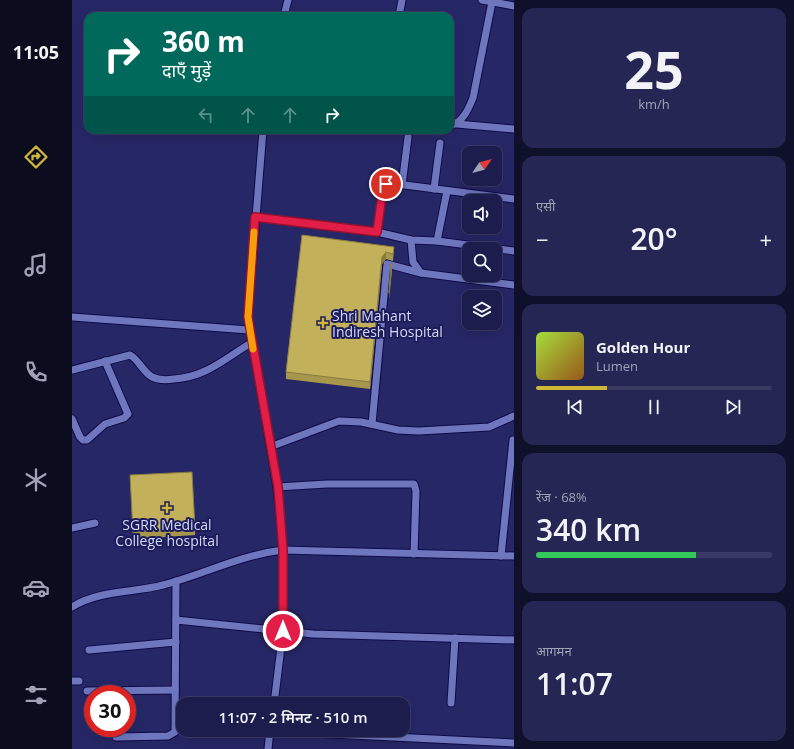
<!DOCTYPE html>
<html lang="hi">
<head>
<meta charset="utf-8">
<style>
  :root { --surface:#1c1d4c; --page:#252653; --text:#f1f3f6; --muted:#a0a2b5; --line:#3a3b64; --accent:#d1b736 }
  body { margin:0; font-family:"Open Sans","Noto Sans Devanagari",sans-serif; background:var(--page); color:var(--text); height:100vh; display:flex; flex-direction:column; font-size:15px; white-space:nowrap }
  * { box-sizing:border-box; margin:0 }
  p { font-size:13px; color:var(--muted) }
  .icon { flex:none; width:22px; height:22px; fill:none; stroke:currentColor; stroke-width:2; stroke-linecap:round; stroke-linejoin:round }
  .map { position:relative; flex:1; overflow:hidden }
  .drawer { display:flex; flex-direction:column; gap:8px; padding:8px; background:#0f102a; width:280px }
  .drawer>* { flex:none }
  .guide { position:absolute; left:12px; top:12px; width:370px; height:122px; border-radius:12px; box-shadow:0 4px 16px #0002,0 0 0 1px var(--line); background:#00695c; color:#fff; overflow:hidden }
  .needle { width:26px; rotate:55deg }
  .controls { position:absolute; left:390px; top:146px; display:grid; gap:8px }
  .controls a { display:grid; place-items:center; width:40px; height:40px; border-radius:8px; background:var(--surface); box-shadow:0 4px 16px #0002,0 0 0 1px var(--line); font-size:20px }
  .speed { position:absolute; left:12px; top:685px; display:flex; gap:8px; font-size:20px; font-weight:700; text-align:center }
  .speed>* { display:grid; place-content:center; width:52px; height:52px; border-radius:50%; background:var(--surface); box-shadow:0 4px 16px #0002,0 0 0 1px var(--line); line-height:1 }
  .speed .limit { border:6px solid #d22; background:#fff; color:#111 }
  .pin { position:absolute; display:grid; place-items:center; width:34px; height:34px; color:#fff; margin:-17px; border:2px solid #fff; border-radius:50%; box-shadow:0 1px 4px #0007 }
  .me { position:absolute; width:44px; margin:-22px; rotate:0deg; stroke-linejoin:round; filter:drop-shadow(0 0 3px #0008) }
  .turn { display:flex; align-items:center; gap:14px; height:84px; padding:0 12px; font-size:18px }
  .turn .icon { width:52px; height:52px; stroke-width:2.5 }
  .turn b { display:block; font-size:28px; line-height:34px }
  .lanes { display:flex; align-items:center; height:38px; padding:0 12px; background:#0003; justify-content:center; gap:20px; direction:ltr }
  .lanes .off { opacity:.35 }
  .big { font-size:30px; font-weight:600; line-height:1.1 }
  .drawer .tile { flex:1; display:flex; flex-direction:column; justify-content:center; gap:6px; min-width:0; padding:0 14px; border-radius:12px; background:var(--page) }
  .drawer .dial { align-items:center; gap:0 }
  .dial b { font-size:52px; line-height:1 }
  .song { display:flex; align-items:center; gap:12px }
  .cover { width:48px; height:48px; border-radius:6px; background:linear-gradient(135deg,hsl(80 70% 55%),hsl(30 70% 35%)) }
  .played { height:4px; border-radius:2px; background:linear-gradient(90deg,var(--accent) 30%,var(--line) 30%) }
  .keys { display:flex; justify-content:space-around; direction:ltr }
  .heat { display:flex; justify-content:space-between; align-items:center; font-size:22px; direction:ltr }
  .charge { height:6px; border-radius:3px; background:linear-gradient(90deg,#34c759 68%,var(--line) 0) }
  .trip { position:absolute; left:104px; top:697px; width:234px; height:40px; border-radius:12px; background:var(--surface); box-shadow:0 4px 16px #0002,0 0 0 1px var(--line); font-weight:600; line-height:40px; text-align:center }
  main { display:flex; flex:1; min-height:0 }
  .tab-bar { display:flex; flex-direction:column; width:72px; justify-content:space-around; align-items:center; background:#0b0c1e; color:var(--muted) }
  .tab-bar .icon { width:28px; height:28px }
  .tab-bar .active { color:var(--accent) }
  .tab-bar b { font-size:18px; color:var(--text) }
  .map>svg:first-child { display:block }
</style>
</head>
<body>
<main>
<nav class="tab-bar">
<b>11:05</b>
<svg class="icon active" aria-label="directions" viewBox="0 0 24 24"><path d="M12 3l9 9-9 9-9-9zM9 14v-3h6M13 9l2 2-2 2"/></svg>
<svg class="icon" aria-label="music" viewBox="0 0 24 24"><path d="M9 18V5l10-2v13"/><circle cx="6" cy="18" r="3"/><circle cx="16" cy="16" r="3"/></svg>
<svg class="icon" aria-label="phone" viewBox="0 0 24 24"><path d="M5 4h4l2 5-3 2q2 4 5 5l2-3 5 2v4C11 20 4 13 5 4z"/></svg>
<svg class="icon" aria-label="climate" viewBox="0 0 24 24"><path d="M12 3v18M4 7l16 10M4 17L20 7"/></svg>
<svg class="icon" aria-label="car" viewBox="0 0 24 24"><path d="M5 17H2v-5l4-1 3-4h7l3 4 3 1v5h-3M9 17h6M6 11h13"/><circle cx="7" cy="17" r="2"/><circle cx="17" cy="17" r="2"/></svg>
<svg class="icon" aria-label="filters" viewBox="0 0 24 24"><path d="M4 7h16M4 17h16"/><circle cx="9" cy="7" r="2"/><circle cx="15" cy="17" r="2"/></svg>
</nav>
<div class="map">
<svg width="442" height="749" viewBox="0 0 442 749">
  <rect width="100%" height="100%" fill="#262766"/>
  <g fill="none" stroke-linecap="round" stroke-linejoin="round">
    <defs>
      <g id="street">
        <path d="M410,0L442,6"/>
        <path d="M212,16L216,0"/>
        <path d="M327,16L330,0"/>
        <path d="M385,124L442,129"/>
        <path d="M378,126C391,122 396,110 401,98L420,2"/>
        <path d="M191,130L176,317L205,487L211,550V631L202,704"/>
        <path d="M330,185L336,137"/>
        <path d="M362,189L368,143"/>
        <path d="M183,217L305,232L339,240L365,241L442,251"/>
        <path d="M305,232L311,188L314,184L317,183L442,199"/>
        <path d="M339,240L341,262L349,273L442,285"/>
        <path d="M365,241L375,191"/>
        <path d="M0,317L177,330"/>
        <path d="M0,370L58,355C67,360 71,372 80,377C86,380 95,380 102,379C134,377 152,359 179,343"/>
        <path d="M0,419L8,437L11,440H15L33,424L52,418L56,414L33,361"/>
        <path d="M300,424L315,264L349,273"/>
        <path d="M198,447L267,421L289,422L326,430L347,431L417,427L442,416"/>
        <path d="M205,487L255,484H342L344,491L342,554"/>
        <path d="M0,528L23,523"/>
        <path d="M429,556L441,440"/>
        <path d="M0,607C27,590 61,593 91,585C132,574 169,555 211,550L442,556"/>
        <path d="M104,620L241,634L442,640"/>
        <path d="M17,650L104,642"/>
        <path d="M0,681H7"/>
        <path d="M15,691L103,690"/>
        <path d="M379,703L383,638"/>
        <path d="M198,731L442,743"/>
        <path d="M44,737L96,736L103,732L104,581"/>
        <path d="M196,749L198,730"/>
      </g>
    </defs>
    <use href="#street" stroke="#110a49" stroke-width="9"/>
    <use href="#street" stroke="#6e77be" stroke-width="7"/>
  </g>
  <g fill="#a7974d">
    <path d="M230,235L322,247L321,261L314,259L310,264L298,389L214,379V372Z"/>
    <path d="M58,475L123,528V535L61,539Z"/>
  </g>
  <g fill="#887b3f">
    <path d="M314,252V259L310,264L298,389V382L310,257Z"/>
    <path d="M320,264V271L317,300V293Z"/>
  </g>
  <g fill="#c2b05a" stroke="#887b3f">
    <path d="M230,235L322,247L321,254L314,252L310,257L298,382L214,372Z"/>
    <path d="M319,263L320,264L317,293Z"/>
    <path d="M120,472L123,528L61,532L58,475Z"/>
  </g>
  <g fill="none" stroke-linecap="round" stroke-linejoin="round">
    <defs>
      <path id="route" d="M211,631V550L206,487L176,317L183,217L305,232L311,188L314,184"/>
    </defs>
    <use href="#route" stroke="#92132f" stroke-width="10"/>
    <use href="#route" stroke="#e11d48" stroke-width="7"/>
    <path stroke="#f59e0b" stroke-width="7" d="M181,349L176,317L182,232"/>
  </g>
  <g fill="#d1b736" stroke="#1d1c5b" stroke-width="1.5">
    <path d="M249 317h4v4h4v4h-4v4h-4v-4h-4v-4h4z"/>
    <path d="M93 502h4v4h4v4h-4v4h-4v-4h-4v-4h4z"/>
  </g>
  <g text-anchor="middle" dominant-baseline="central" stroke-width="4" stroke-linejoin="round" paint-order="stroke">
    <g font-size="14" fill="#d3d9f8" stroke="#1d1c5b" text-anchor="start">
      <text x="260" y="315">Shri Mahant<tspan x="260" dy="16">Indiresh Hospital</tspan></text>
      <text x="95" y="524" text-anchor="middle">SGRR Medical<tspan x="95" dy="16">College hospital</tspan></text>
    </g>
  </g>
</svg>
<div class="controls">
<a><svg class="needle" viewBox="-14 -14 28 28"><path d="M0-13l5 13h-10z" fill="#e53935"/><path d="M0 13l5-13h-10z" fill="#a0a2b5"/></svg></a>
<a><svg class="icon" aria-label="sound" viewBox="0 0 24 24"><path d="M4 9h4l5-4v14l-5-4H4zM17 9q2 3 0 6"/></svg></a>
<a><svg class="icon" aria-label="search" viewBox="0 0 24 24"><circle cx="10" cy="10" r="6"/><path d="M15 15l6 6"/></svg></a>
<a><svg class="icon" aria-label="layers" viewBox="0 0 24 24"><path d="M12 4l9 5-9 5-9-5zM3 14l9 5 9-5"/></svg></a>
</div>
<div class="speed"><div class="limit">30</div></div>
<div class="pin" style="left:314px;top:184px;background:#d93025"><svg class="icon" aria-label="arrive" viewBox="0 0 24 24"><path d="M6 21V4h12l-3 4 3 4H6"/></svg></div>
<svg class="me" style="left:211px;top:631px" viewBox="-20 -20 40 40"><circle r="17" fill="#e11d48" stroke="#fff" stroke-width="3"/><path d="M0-11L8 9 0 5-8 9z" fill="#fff"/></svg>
<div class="trip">11:07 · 2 मिनट · 510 m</div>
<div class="guide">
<div class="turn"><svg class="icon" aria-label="right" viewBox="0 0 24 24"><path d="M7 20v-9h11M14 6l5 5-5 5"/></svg><div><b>360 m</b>दाएँ मुड़ें</div></div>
<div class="lanes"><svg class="icon off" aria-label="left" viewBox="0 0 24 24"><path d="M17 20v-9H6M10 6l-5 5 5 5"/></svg><svg class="icon off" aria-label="ahead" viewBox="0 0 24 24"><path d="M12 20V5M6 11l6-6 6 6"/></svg><svg class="icon off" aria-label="ahead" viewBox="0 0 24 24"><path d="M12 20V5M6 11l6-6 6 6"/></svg><svg class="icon" aria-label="right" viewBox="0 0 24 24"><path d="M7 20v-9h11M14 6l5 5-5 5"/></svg></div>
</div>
</div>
<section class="drawer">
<div class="tile dial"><b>25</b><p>km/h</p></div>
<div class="tile"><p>एसी</p>
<div class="heat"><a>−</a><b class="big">20°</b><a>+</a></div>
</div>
<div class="tile">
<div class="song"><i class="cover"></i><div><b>Golden Hour</b><p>Lumen</p></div></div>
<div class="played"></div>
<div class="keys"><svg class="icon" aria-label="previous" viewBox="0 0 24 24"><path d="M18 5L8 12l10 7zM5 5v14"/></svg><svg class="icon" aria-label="pause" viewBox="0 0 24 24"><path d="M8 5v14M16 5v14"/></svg><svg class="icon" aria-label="next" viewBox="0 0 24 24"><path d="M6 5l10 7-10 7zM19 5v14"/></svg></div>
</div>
<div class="tile"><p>रेंज · 68%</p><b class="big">340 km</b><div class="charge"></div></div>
<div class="tile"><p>आगमन</p><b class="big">11:07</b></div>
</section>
</main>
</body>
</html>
